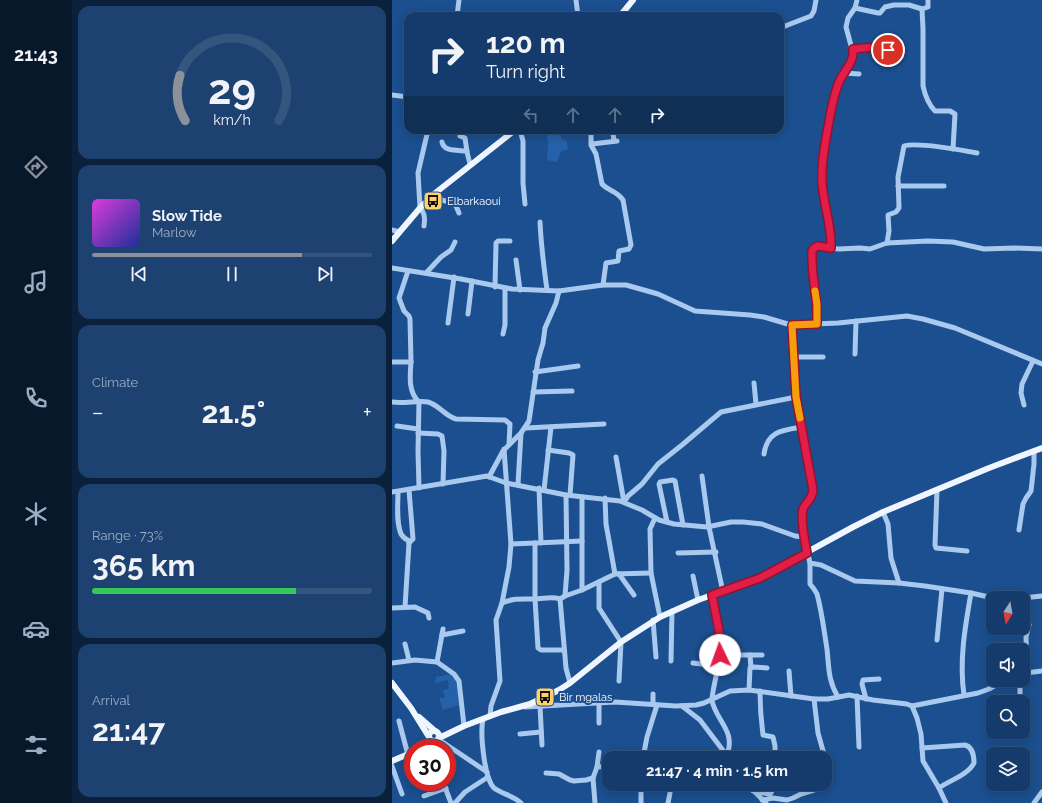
<!DOCTYPE html>
<html lang="en">
<head>
<meta charset="utf-8">
<style>
  :root { --surface:#143b6b; --page:#1d4271; --text:#f1f3f6; --muted:#9dadc1; --line:#33557e; --accent:#8c9099 }
  body { margin:0; font-family:Raleway,sans-serif; background:var(--page); color:var(--text); height:100vh; display:flex; flex-direction:column; font-size:15px; white-space:nowrap }
  * { box-sizing:border-box; margin:0 }
  p { font-size:13px; color:var(--muted) }
  .icon { flex:none; width:22px; height:22px; fill:none; stroke:currentColor; stroke-width:2; stroke-linecap:round; stroke-linejoin:round }
  .map { position:relative; flex:1; overflow:hidden }
  .details { display:flex; flex-direction:column; gap:6px; padding:6px; background:#0b203b; width:320px }
  .details>* { flex:none }
  .hud { position:absolute; left:12px; top:12px; width:380px; height:122px; border-radius:12px; box-shadow:0 2px 10px #0003,0 0 0 1px var(--line); background:#143b6b; color:var(--text); overflow:hidden }
  .needle { width:26px; rotate:191deg }
  .fabs { position:absolute; left:594px; top:591px; display:grid; gap:8px }
  .fabs a { display:grid; place-items:center; width:44px; height:44px; border-radius:8px; background:var(--surface); box-shadow:0 2px 10px #0003,0 0 0 1px var(--line); font-size:20px }
  .speed { position:absolute; left:12px; top:739px; display:flex; gap:8px; font-size:20px; font-weight:700; text-align:center }
  .speed>* { display:grid; place-content:center; width:52px; height:52px; border-radius:50%; background:var(--surface); box-shadow:0 2px 10px #0003,0 0 0 1px var(--line); line-height:1 }
  .speed .limit { border:6px solid #d22; background:#fff; color:#111 }
  .pin { position:absolute; display:grid; place-items:center; width:34px; height:34px; color:#fff; margin:-17px; border:2px solid #fff; border-radius:50%; box-shadow:0 1px 4px #0007 }
  .me { position:absolute; width:44px; margin:-22px; rotate:357deg; stroke-linejoin:round; filter:drop-shadow(0 0 3px #0008) }
  .turn { display:flex; align-items:center; gap:14px; height:84px; padding:0 16px; font-size:18px }
  .turn .icon { width:52px; height:52px; stroke-width:2.5 }
  .turn b { display:block; font-size:28px; line-height:34px }
  .lanes { display:flex; align-items:center; height:38px; padding:0 16px; background:#0003; justify-content:center; gap:20px; direction:ltr }
  .lanes .off { opacity:.35 }
  .big { font-size:30px; font-weight:700; line-height:1.1 }
  .details .tile { flex:1; display:flex; flex-direction:column; justify-content:center; gap:6px; min-width:0; padding:0 14px; border-radius:12px; background:var(--page) }
  .details .dial { align-items:center; gap:0 }
  .dial svg { height:104px; overflow:visible; fill:none; stroke:var(--line); stroke-width:7; stroke-linecap:round; text-anchor:middle }
  .dial text { fill:var(--text); stroke:none }
  .song { display:flex; align-items:center; gap:12px }
  .cover { width:48px; height:48px; border-radius:6px; background:linear-gradient(135deg,hsl(300 70% 55%),hsl(230 70% 35%)) }
  .played { height:4px; border-radius:2px; background:linear-gradient(90deg,var(--accent) 75%,var(--line) 75%) }
  .keys { display:flex; justify-content:space-around; direction:ltr }
  .heat { display:flex; justify-content:space-between; align-items:center; font-size:22px; direction:ltr }
  .charge { height:6px; border-radius:3px; background:linear-gradient(90deg,#34c759 73%,var(--line) 0) }
  .trip { position:absolute; left:210px; top:751px; width:230px; height:40px; border-radius:12px; background:var(--surface); box-shadow:0 2px 10px #0003,0 0 0 1px var(--line); font-weight:700; line-height:40px; text-align:center }
  main { display:flex; flex:1; min-height:0 }
  .dock { display:flex; flex-direction:column; width:72px; justify-content:space-around; align-items:center; background:#08182b; color:var(--muted) }
  .dock .icon { width:28px; height:28px }
  .dock .current { color:var(--accent) }
  .dock b { font-size:18px; color:var(--text) }
  .map>svg:first-child { display:block }
</style>
</head>
<body>
<main>
<nav class="dock">
<b>21:43</b>
<svg class="icon current" aria-label="directions" viewBox="0 0 24 24"><path d="M12 3l9 9-9 9-9-9zM9 14v-3h6M13 9l2 2-2 2"/></svg>
<svg class="icon" aria-label="music" viewBox="0 0 24 24"><path d="M9 18V5l10-2v13"/><circle cx="6" cy="18" r="3"/><circle cx="16" cy="16" r="3"/></svg>
<svg class="icon" aria-label="phone" viewBox="0 0 24 24"><path d="M5 4h4l2 5-3 2q2 4 5 5l2-3 5 2v4C11 20 4 13 5 4z"/></svg>
<svg class="icon" aria-label="climate" viewBox="0 0 24 24"><path d="M12 3v18M4 7l16 10M4 17L20 7"/></svg>
<svg class="icon" aria-label="car" viewBox="0 0 24 24"><path d="M5 17H2v-5l4-1 3-4h7l3 4 3 1v5h-3M9 17h6M6 11h13"/><circle cx="7" cy="17" r="2"/><circle cx="17" cy="17" r="2"/></svg>
<svg class="icon" aria-label="filters" viewBox="0 0 24 24"><path d="M4 7h16M4 17h16"/><circle cx="9" cy="7" r="2"/><circle cx="15" cy="17" r="2"/></svg>
</nav>
<section class="details">
<div class="tile dial"><svg viewBox="0 0 100 80">
<path d="M14 69A42 42 0 1 1 86 69"/>
<path d="M14 69A42 42 0 0 1 10 34" stroke="#8c9099"/>
<text x="50" y="56" font-size="32" font-weight="700">29</text>
<text x="50" y="72" font-size="11">km/h</text>
</svg></div>
<div class="tile">
<div class="song"><i class="cover"></i><div><b>Slow Tide</b><p>Marlow</p></div></div>
<div class="played"></div>
<div class="keys"><svg class="icon" aria-label="previous" viewBox="0 0 24 24"><path d="M18 5L8 12l10 7zM5 5v14"/></svg><svg class="icon" aria-label="pause" viewBox="0 0 24 24"><path d="M8 5v14M16 5v14"/></svg><svg class="icon" aria-label="next" viewBox="0 0 24 24"><path d="M6 5l10 7-10 7zM19 5v14"/></svg></div>
</div>
<div class="tile"><p>Climate</p>
<div class="heat"><a>−</a><b class="big">21.5°</b><a>+</a></div>
</div>
<div class="tile"><p>Range · 73%</p><b class="big">365 km</b><div class="charge"></div></div>
<div class="tile"><p>Arrival</p><b class="big">21:47</b></div>
</section>
<div class="map">
<svg width="650" height="803" viewBox="0 0 650 803">
  <rect width="100%" height="100%" fill="#1b4f8f"/>
  <g fill="#2461a8">
    <path d="M154,130H170L169,138L175,141L176,149L169,152L165,162L155,160L156,144Z"/>
    <path d="M59,674L61,675L65,681L67,705L51,710L47,698H53L51,690L57,689L56,680L43,683L44,677Z"/>
  </g>
  <g fill="none" stroke-linecap="round" stroke-linejoin="round">
    <g stroke="#a9c9ee" stroke-width="5">
      <path d="M184,0L186,16"/>
      <path d="M463,8L486,13H488L493,7L502,5H517L530,9L536,7V0"/>
      <path d="M530,9L531,29V86C533,95 536,104 543,111H558L563,114L561,149"/>
      <path d="M65,16L67,0"/>
      <path d="M157,16L164,14H186"/>
      <path d="M388,28L419,16L422,11L424,0"/>
      <path d="M461,49L487,48L504,53"/>
      <path d="M452,73L467,74"/>
      <path d="M0,95L16,97"/>
      <path d="M128,130L131,141V183L133,204"/>
      <path d="M199,130V145L204,154L210,184C216,191 224,190 231,200L239,245L237,249L227,251L226,261L214,263L211,285"/>
      <path d="M219,130L221,133L222,141"/>
      <path d="M68,136L73,138L75,152L78,164"/>
      <path d="M50,142C52,152 65,150 75,151"/>
      <path d="M200,144L225,141"/>
      <path d="M506,186H552"/>
      <path d="M38,197L61,203L64,206L67,213"/>
      <path d="M148,222C149,245 152,268 155,290"/>
      <path d="M32,226C33,220 33,212 28,208L26,173L36,130"/>
      <path d="M0,230L8,232"/>
      <path d="M495,243L497,231L496,215L504,212L507,208L506,177L512,146C524,142 570,150 585,153"/>
      <path d="M439,248L435,211L431,196L430,170L442,95L452,73L459,61L461,53L454,27L456,18L463,8L465,0"/>
      <path d="M124,260L128,290"/>
      <path d="M0,268L69,279L120,289L167,291L211,285H234L266,294L303,311L358,315L372,317L399,325L446,323L515,316L531,319L563,328L650,364"/>
      <path d="M16,271L7,298L12,311L17,316L18,319L19,362"/>
      <path d="M34,273L49,257L59,250L63,242"/>
      <path d="M103,287L104,243L106,241H118"/>
      <path d="M76,314L80,281"/>
      <path d="M56,323L62,277"/>
      <path d="M425,324C425,317 426,309 425,302C423,287 415,261 422,248L426,247L447,249L468,248L478,249L495,243L536,241L561,242L592,249L622,248L650,249"/>
      <path d="M399,325L404,397L421,490C420,499 412,503 411,511L412,537L418,563L429,565L463,581L507,583L533,586L579,593L601,598"/>
      <path d="M111,334L113,325V289"/>
      <path d="M463,354L464,321"/>
      <path d="M402,357H431"/>
      <path d="M0,362H19C18,376 16,392 27,402L26,451L27,488"/>
      <path d="M143,372L186,366"/>
      <path d="M362,383L364,404"/>
      <path d="M141,392L180,391"/>
      <path d="M0,402C12,404 27,400 36,402C47,405 53,416 64,419L113,420L118,424L117,444"/>
      <path d="M632,405L629,393L630,384L641,361"/>
      <path d="M5,426L26,429"/>
      <path d="M134,428L212,424"/>
      <path d="M26,433L46,434L50,436L52,451L51,484"/>
      <path d="M156,450L177,453L181,455L178,495"/>
      <path d="M372,454C375,431 391,430 410,427"/>
      <path d="M224,457L232,502"/>
      <path d="M310,476L317,527L331,592"/>
      <path d="M97,477L111,451L129,433L137,421L146,360L151,343L153,328L164,303L167,291"/>
      <path d="M126,484L129,433"/>
      <path d="M147,488L149,543"/>
      <path d="M152,490L159,427"/>
      <path d="M545,490L543,545L544,548L575,551"/>
      <path d="M0,492L95,476L114,483L174,495L228,501L250,510L267,520L282,524L315,527L339,522H351L370,524L403,536L412,537"/>
      <path d="M6,492C6,505 4,522 9,534C11,537 13,539 16,540L17,543L13,607"/>
      <path d="M190,497V590"/>
      <path d="M213,498L214,524L223,574"/>
      <path d="M232,502L236,496L250,484L266,464L290,445L329,412L404,397"/>
      <path d="M491,512L496,524L499,558L507,583"/>
      <path d="M263,518L258,529L259,573L268,617"/>
      <path d="M275,522L267,484L268,482L281,480L283,481L291,525"/>
      <path d="M627,530L631,504L634,498L639,491L642,464V451"/>
      <path d="M17,543L21,539L17,490"/>
      <path d="M143,543V599L146,648L149,650H172"/>
      <path d="M119,544L190,541"/>
      <path d="M286,553L324,552"/>
      <path d="M418,563V584L422,589L425,594C430,612 432,631 435,649C437,667 436,681 446,697"/>
      <path d="M227,574L242,595"/>
      <path d="M301,576L306,600"/>
      <path d="M207,582V608L229,642L227,681"/>
      <path d="M320,595C324,615 330,636 328,656C327,665 319,696 320,701C325,722 344,731 335,755"/>
      <path d="M173,596L175,570L174,495"/>
      <path d="M631,598L650,596"/>
      <path d="M168,599L174,668L178,683"/>
      <path d="M110,603C123,598 128,599 142,599C151,599 160,596 168,599L173,596L190,590L223,574L259,573"/>
      <path d="M0,608L23,607L36,613L37,618"/>
      <path d="M261,620L264,657"/>
      <path d="M50,635L71,631"/>
      <path d="M545,640L550,589"/>
      <path d="M13,644L17,660"/>
      <path d="M328,655H370"/>
      <path d="M358,655L359,668"/>
      <path d="M279,661L280,611"/>
      <path d="M45,662L51,629"/>
      <path d="M0,663L23,660L45,662L62,674L67,681L72,726"/>
      <path d="M301,663L326,666"/>
      <path d="M397,671L399,696"/>
      <path d="M633,673L650,671"/>
      <path d="M631,679L635,673L634,637L637,625"/>
      <path d="M357,690L358,668L362,667L375,668"/>
      <path d="M368,691C368,706 369,720 371,735L381,737L383,746V758"/>
      <path d="M261,694V704"/>
      <path d="M572,695C567,661 573,627 579,593"/>
      <path d="M465,696L467,747"/>
      <path d="M628,698V687L631,680"/>
      <path d="M422,699L426,733L433,758"/>
      <path d="M474,699L470,684L471,680L487,679"/>
      <path d="M207,703V723"/>
      <path d="M148,706L150,745"/>
      <path d="M290,706L308,720L336,757"/>
      <path d="M520,706L525,718L529,734L531,761L547,788L554,803"/>
      <path d="M133,707L223,702L284,706L304,705L312,703L338,691L357,690L422,699H436L457,695L481,700L515,704L520,706L586,693L597,689L613,680"/>
      <path d="M98,716L99,706L108,681L104,620L110,603L117,567L119,544L112,449"/>
      <path d="M91,719C88,733 92,778 102,788C110,794 122,796 129,803"/>
      <path d="M7,721L16,755"/>
      <path d="M128,734L149,732"/>
      <path d="M46,739L95,772"/>
      <path d="M530,748L573,745C581,747 582,756 582,763C576,775 558,780 547,788"/>
      <path d="M251,758L255,737L265,705"/>
      <path d="M0,766L10,794"/>
      <path d="M205,767L207,752"/>
      <path d="M154,773L167,774L178,780L182,781L194,780L201,778"/>
      <path d="M51,782L59,803"/>
      <path d="M249,784V803"/>
      <path d="M355,784L374,803"/>
      <path d="M361,791L378,794L380,791L381,784"/>
      <path d="M32,796L54,788"/>
      <path d="M370,800L381,798L395,800L401,798L409,794L422,790L427,784"/>
      <path d="M63,803L73,792L96,777"/>
      <path d="M203,803L201,778L205,767L217,766"/>
      <path d="M276,803L278,793"/>
      <path d="M642,803L650,792"/>
    </g>
    <g stroke="#f0f6ff" stroke-width="6">
      <path d="M228,16L241,0"/>
      <path d="M0,241L28,208L42,194L123,130"/>
      <path d="M0,683L19,708L37,737"/>
      <path d="M27,717L43,731"/>
      <circle cx="42" cy="736" r="5"/>
      <path d="M47,738L72,726L109,712L138,704L167,690L178,683L229,642L268,617L306,600L368,578L461,527L491,512L597,468L650,448"/>
      <path d="M30,748L44,741"/>
      <path d="M0,761L21,752"/>
    </g>
  </g>
  <g fill="none" stroke-linecap="round" stroke-linejoin="round">
    <defs>
      <path id="route" d="M328,655L327,631L320,595L368,578L415,553C413,542 408,519 411,509C413,502 420,501 421,490L404,397L400,325L425,324C426,299 419,276 420,251L422,248L426,246L439,248C440,225 431,204 430,181C429,158 435,134 439,111C441,101 443,92 447,82C452,71 463,61 461,49L483,47L496,50"/>
    </defs>
    <use href="#route" stroke="#92132f" stroke-width="10"/>
    <use href="#route" stroke="#e11d48" stroke-width="7"/>
    <path stroke="#f59e0b" stroke-width="7" d="M408,418L404,397L400,325L425,324V304L423,291"/>
  </g>
  <defs>
    <symbol id="bus-square" viewBox="-11 -11 22 22"><rect x="-9" y="-9" width="18" height="18" rx="4" fill="#ffd166" stroke="#1b4f8f"/><path d="M-5-6H5V4H4V6H2V4H-2V6H-4V4H-5ZM-3.5-4V0h7V-4ZM-3.5 1.2v1.5H-2V1.2ZM2 1.2v1.5H3.5V1.2Z" fill="#111"/></symbol>
  </defs>
  <g fill-rule="evenodd">
    <use href="#bus-square" x="30" y="190" width="22" height="22"/>
    <use href="#bus-square" x="142" y="686" width="22" height="22"/>
  </g>
  <g text-anchor="middle" dominant-baseline="central" stroke-width="4" stroke-linejoin="round" paint-order="stroke">
    <g font-size="11" fill="#fff" stroke="#1b4f8f" text-anchor="start">
      <text x="55" y="201">Elbarkaoui</text>
      <text x="167" y="697">Bir mgalas</text>
    </g>
  </g>
</svg>
<div class="fabs">
<a><svg class="needle" viewBox="-14 -14 28 28"><path d="M0-13l5 13h-10z" fill="#e53935"/><path d="M0 13l5-13h-10z" fill="#9dadc1"/></svg></a>
<a><svg class="icon" aria-label="sound" viewBox="0 0 24 24"><path d="M4 9h4l5-4v14l-5-4H4zM17 9q2 3 0 6"/></svg></a>
<a><svg class="icon" aria-label="search" viewBox="0 0 24 24"><circle cx="10" cy="10" r="6"/><path d="M15 15l6 6"/></svg></a>
<a><svg class="icon" aria-label="layers" viewBox="0 0 24 24"><path d="M12 4l9 5-9 5-9-5zM3 14l9 5 9-5"/></svg></a>
</div>
<div class="speed"><div class="limit">30</div></div>
<div class="pin" style="left:496px;top:50px;background:#d93025"><svg class="icon" aria-label="arrive" viewBox="0 0 24 24"><path d="M6 21V4h12l-3 4 3 4H6"/></svg></div>
<svg class="me" style="left:328px;top:655px" viewBox="-20 -20 40 40"><circle r="19" fill="#fff"/><path d="M0-13L10 11 0 6-10 11z" fill="#e11d48"/></svg>
<div class="trip">21:47 · 4 min · 1.5 km</div>
<div class="hud">
<div class="turn"><svg class="icon" aria-label="right" viewBox="0 0 24 24"><path d="M7 20v-9h11M14 6l5 5-5 5"/></svg><div><b>120 m</b>Turn right</div></div>
<div class="lanes"><svg class="icon off" aria-label="left" viewBox="0 0 24 24"><path d="M17 20v-9H6M10 6l-5 5 5 5"/></svg><svg class="icon off" aria-label="ahead" viewBox="0 0 24 24"><path d="M12 20V5M6 11l6-6 6 6"/></svg><svg class="icon off" aria-label="ahead" viewBox="0 0 24 24"><path d="M12 20V5M6 11l6-6 6 6"/></svg><svg class="icon" aria-label="right" viewBox="0 0 24 24"><path d="M7 20v-9h11M14 6l5 5-5 5"/></svg></div>
</div>
</div>
</main>
</body>
</html>
